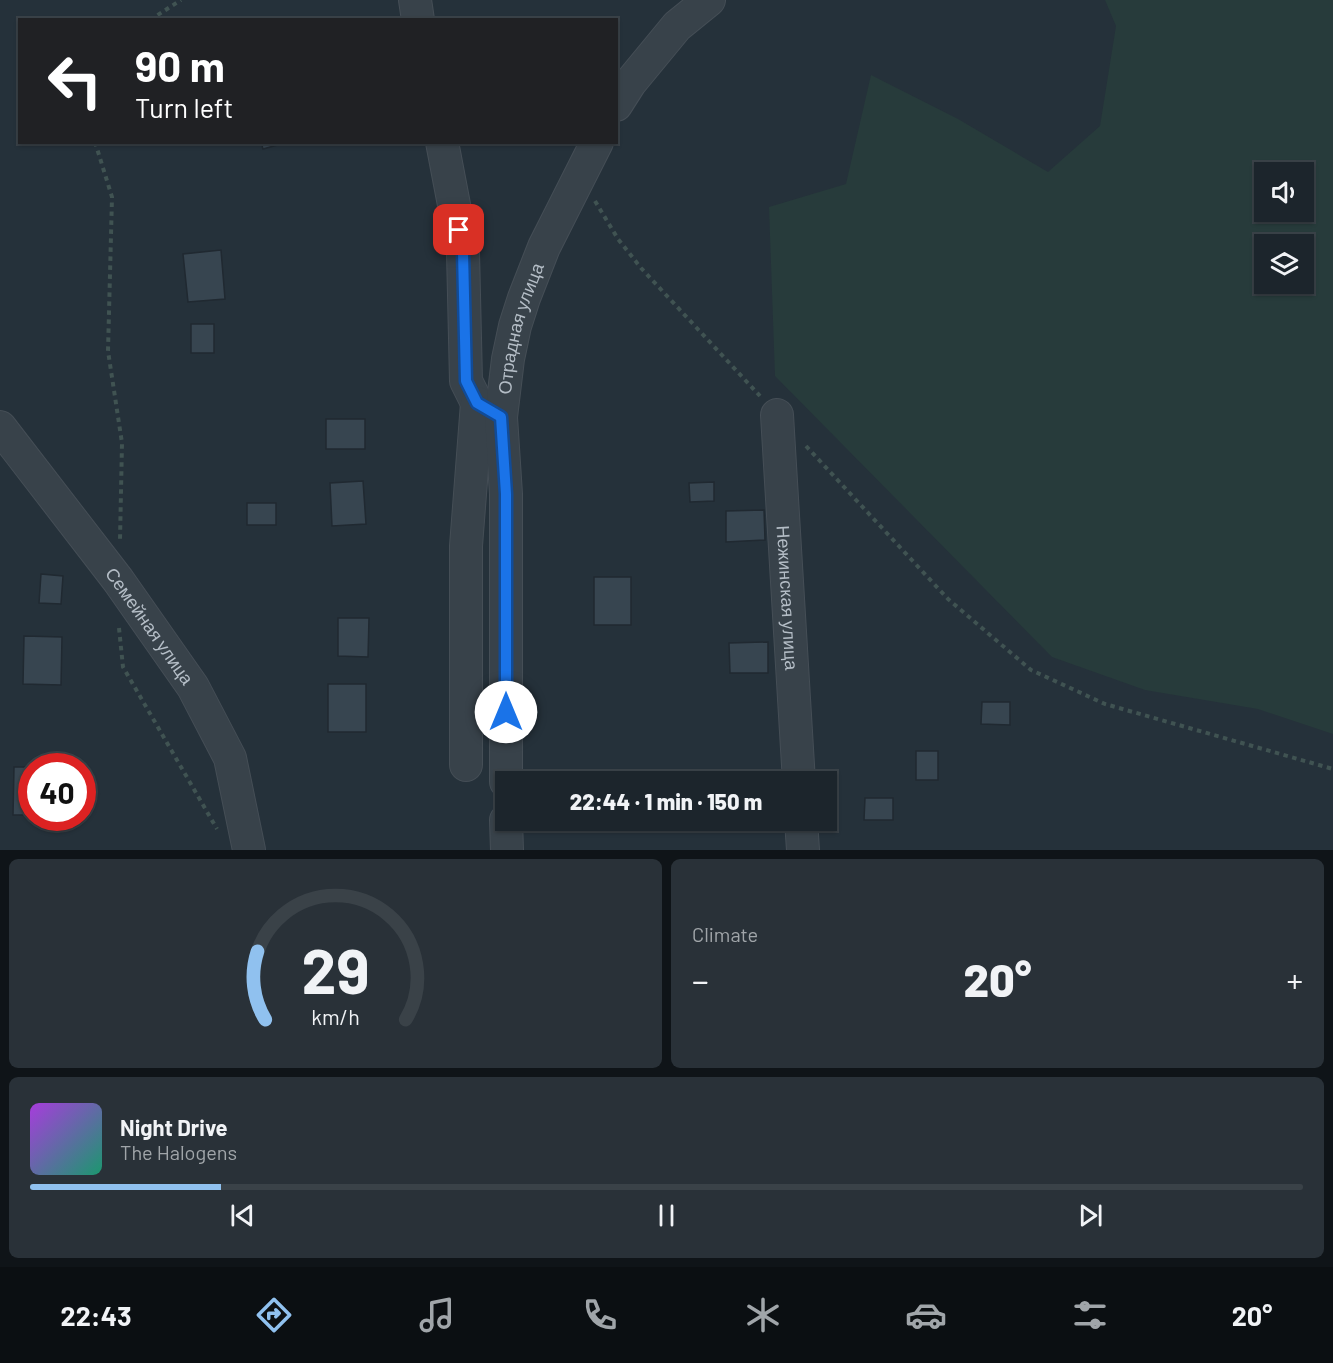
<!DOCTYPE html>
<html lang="en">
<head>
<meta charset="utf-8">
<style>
  :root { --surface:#1c252c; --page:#293138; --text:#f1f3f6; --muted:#a0a5a9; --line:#3a4248; --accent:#90c1ef }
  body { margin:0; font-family:Barlow,sans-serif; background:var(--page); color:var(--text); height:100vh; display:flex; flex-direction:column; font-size:22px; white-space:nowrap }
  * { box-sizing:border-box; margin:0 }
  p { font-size:20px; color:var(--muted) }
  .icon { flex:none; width:33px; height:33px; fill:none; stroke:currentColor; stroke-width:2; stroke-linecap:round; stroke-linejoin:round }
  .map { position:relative; height:850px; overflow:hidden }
  .details { display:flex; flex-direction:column; gap:9px; padding:9px; background:#0f1418; flex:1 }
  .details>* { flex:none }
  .hud { position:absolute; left:18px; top:18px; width:600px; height:126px; border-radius:0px; box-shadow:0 2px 4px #0004,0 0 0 2px var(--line); background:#202124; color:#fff; overflow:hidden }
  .fabs { position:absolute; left:1254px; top:162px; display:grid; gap:12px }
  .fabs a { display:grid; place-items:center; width:60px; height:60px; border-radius:0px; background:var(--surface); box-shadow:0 2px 4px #0004,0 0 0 2px var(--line); font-size:30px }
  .speed { position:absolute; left:18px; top:753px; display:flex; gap:12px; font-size:30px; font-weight:700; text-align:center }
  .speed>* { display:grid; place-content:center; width:78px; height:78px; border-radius:50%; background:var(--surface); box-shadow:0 2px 4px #0004,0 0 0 2px var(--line); line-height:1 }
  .speed .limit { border:9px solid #d22; background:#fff; color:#111 }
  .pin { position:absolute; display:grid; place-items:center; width:51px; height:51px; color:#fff; margin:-26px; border-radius:12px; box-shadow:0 3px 9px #0006 }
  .me { position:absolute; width:66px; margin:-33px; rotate:0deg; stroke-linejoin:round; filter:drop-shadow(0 0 4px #0008) }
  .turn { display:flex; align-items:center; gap:21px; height:126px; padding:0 18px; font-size:27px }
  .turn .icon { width:78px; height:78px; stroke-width:2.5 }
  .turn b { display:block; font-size:42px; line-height:51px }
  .big { font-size:45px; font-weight:800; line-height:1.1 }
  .details .widget { flex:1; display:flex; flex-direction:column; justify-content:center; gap:9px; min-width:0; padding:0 21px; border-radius:9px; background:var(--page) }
  .details .dial { align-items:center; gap:0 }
  .dial svg { height:156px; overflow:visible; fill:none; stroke:var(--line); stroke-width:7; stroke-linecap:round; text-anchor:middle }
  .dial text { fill:var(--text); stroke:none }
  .song { display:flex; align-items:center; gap:18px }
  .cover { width:72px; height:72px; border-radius:9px; background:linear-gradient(135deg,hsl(280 70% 55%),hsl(160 70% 35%)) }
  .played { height:6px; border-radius:3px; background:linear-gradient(90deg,var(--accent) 15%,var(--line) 15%) }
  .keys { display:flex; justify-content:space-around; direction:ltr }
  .heat { display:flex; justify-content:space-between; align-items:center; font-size:33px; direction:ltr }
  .details .tiles { flex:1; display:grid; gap:9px; grid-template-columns:1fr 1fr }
  .widget:last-child { grid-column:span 2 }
  .trip { position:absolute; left:495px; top:771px; width:342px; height:60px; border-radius:0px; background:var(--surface); box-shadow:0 2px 4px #0004,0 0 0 2px var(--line); font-weight:800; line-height:60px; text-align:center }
  .dock { display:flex; height:96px; justify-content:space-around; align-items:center; background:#0b0f12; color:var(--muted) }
  .dock .icon { width:42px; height:42px }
  .dock .active { color:var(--accent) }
  .dock b { font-size:27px; color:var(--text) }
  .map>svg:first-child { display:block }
</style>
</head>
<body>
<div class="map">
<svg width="1333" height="850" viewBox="0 0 1333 850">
  <rect width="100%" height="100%" fill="#25313a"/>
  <path fill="#273b3b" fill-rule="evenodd" d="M1105,0H1333V734L1258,709L1145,690L1052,657L775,376L769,207L846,184L871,75L958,119L1048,172L1100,126L1116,26ZM1264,172H1304V212H1264ZM1264,244H1304V284H1264Z"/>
  <g fill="#374550" stroke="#202931" stroke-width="1.5">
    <path d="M261,142H288L263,149Z"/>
    <path d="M221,250L225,299L188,302L183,254Z"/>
    <rect x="191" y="324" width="23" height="29"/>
    <rect x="326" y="419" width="39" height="30"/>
    <path d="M363,481L366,524L332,526L330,483Z"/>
    <path d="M714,482V501L690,502L689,483Z"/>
    <rect x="247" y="503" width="29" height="22"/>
    <path d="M764,510L765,540L726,542V511Z"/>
    <path d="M41,574L63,576L61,604L39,603Z"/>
    <rect x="594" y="577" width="37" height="48"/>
    <path d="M338,618H369L368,657L338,656Z"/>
    <path d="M24,636L62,637L61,685L23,684Z"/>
    <path d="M768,642V673H730L729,643Z"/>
    <rect x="328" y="684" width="38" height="48"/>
    <path d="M982,702H1010V725L981,724Z"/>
    <rect x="916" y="751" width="22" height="29"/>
    <path d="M14,767H32V815H13Z"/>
    <path d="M771,775V782H739V776Z"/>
    <path d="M865,798H893V820H864Z"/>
  </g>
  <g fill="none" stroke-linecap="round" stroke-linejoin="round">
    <defs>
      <g id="minor">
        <path d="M415,0L418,20"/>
        <path d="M616,105L630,83L677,26L709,0"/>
        <path d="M442,142L463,252L466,381L477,403L496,414"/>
        <path id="s1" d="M777,415L799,782"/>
        <path id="s2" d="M0,427L118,580L193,687L230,758L249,850"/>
        <path d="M466,765V546L477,403"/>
        <path id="s3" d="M506,782V494L501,417L508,359L515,326L524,298L544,247L597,142"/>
        <path d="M506,820L507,850"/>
        <path d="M801,820L803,850"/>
      </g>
    </defs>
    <use href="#minor" stroke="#454e56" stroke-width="34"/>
    <g stroke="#405352" stroke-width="4" stroke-dasharray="4.5 4.5" stroke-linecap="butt">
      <path d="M150,20L181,0"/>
      <path d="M95,142L112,197L108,351L122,443L120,540"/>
      <path d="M595,201L618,239L641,268L760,396"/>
      <path d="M806,446L948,599L1031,670L1105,704L1333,769"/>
      <path d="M119,628L123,667L217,829"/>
    </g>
    <use href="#minor" stroke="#38424a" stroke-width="32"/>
  </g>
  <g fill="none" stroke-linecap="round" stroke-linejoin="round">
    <defs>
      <path id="route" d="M459,230L463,252L466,381L477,403L501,417L506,494V712"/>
    </defs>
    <use href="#route" stroke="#114b97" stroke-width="15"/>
    <use href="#route" stroke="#1a73e8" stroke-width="10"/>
  </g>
  <g text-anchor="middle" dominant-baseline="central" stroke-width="6" stroke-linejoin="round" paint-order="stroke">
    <g font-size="18" fill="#b4bdc6" stroke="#1e272f">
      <text stroke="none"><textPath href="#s3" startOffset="456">Отрадная улица</textPath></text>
      <text stroke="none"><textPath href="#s1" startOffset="183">Нежинская улица</textPath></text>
      <text stroke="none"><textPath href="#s2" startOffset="249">Семейная улица</textPath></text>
    </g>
  </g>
</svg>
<div class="fabs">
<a><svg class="icon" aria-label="sound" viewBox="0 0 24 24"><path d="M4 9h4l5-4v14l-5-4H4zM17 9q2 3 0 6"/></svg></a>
<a><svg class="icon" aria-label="layers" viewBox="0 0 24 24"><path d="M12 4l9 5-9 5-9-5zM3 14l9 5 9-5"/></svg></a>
</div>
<div class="speed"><div class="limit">40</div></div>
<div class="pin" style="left:459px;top:230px;background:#d93025"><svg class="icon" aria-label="arrive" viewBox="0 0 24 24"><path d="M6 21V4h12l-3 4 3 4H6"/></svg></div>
<svg class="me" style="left:506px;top:712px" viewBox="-20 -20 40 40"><circle r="19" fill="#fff"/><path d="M0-13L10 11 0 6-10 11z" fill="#1a73e8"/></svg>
<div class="trip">22:44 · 1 min · 150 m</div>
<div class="hud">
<div class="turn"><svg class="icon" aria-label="left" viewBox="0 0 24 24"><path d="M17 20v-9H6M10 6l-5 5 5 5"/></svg><div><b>90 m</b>Turn left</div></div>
</div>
</div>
<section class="details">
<div class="tiles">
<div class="widget dial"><svg viewBox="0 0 100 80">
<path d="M14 69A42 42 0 1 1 86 69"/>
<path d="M14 69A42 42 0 0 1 10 34" stroke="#90c1ef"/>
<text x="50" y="56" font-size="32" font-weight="700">29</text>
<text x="50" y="72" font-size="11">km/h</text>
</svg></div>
<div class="widget"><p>Climate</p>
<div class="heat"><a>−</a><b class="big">20°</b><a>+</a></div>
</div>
<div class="widget">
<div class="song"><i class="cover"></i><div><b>Night Drive</b><p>The Halogens</p></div></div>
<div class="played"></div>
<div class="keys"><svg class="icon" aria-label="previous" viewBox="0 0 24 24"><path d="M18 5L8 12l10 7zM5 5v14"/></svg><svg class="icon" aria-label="pause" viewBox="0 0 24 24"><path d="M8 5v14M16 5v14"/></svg><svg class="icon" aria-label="next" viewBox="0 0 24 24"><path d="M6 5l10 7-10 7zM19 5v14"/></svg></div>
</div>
</div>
</section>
<nav class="dock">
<b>22:43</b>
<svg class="icon active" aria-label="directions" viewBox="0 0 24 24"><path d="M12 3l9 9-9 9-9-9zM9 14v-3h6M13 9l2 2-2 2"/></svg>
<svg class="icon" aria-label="music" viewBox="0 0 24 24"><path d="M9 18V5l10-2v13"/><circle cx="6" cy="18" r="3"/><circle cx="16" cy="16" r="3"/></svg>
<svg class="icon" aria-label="phone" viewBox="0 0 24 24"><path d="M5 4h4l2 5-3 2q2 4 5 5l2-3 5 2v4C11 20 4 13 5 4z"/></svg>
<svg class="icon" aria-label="climate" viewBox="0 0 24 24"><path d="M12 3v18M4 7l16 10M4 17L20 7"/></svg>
<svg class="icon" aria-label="car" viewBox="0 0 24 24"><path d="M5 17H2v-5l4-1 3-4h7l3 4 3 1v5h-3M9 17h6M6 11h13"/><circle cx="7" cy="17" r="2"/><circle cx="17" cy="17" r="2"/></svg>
<svg class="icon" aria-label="filters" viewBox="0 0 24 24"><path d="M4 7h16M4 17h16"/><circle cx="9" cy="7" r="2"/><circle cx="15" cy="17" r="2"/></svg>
<b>20°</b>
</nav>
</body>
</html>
